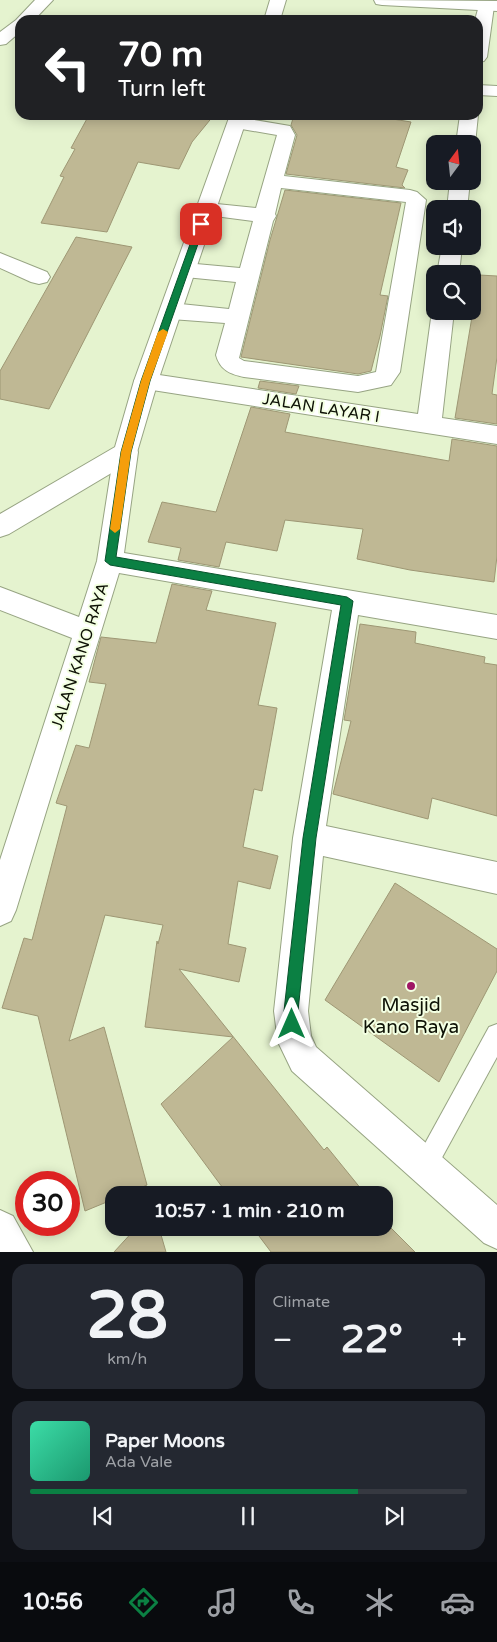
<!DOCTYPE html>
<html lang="en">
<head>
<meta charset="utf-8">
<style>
  :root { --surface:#171b24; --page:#242831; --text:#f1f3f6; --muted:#9ea1a6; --line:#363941; --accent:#0b8043 }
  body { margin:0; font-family:"Varela Round",sans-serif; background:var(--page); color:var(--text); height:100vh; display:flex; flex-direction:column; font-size:19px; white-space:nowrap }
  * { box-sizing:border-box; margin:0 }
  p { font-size:16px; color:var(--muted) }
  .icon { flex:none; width:28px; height:28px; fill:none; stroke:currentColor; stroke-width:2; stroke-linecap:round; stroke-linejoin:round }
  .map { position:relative; height:1252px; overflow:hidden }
  .sheet { display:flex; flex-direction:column; gap:12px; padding:12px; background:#0d0f14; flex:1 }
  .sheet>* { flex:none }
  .guide { position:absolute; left:15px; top:15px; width:468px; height:105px; border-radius:15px; box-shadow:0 2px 12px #0003; background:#202124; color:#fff; overflow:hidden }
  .needle { width:32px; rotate:15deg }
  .controls { position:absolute; left:426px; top:135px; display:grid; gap:10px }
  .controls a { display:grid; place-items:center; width:55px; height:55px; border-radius:10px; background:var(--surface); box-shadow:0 2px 12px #0003; font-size:25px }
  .speed { position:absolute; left:15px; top:1171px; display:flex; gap:10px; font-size:25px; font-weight:700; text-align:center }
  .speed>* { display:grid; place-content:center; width:65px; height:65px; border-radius:50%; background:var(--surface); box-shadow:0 2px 12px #0003; line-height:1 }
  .speed .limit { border:8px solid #d22; background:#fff; color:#111 }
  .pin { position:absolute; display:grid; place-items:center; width:42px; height:42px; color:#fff; margin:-21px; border-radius:10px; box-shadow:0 2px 8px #0006 }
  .me { position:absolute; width:55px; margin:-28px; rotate:0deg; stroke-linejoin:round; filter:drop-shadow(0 0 4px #0008) }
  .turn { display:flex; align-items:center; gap:18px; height:105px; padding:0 20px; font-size:22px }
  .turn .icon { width:65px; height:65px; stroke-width:2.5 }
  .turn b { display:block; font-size:35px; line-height:42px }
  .big { font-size:38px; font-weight:700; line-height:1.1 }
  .sheet .widget { flex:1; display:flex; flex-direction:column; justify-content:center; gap:8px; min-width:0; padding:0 18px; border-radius:15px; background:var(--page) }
  .sheet .dial { align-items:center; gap:0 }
  .dial b { font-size:65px; line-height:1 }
  .song { display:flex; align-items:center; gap:15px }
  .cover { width:60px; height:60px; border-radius:8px; background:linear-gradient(135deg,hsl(160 70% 55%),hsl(160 70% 35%)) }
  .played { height:5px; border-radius:2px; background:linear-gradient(90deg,var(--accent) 75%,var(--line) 75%) }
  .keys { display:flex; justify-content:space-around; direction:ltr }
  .heat { display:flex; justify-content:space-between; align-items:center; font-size:28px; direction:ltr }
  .sheet .tiles { flex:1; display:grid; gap:12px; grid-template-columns:1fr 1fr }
  .widget:last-child { grid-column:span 2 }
  .trip { position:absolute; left:105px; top:1186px; width:288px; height:50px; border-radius:15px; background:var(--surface); box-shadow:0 2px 12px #0003; font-weight:700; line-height:50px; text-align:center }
  .tabs { display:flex; height:80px; justify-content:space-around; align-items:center; background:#090b0e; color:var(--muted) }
  .tabs .icon { width:35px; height:35px }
  .tabs .current { color:var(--accent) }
  .tabs b { font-size:22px; color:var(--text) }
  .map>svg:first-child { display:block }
</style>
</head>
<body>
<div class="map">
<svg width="497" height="1252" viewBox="0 0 497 1252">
  <rect width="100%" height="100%" fill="#e5f3cf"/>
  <g fill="#bfb894" stroke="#9e9774">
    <path d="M89,115H214L192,142L179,169L138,162L107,232L41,223L64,177L60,176L75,149L71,148Z"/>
    <path d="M294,115L357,118L358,115H368L411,122L396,167L408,170L402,185L405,188L286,174L297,135L291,125Z"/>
    <path d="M285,190L401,203L380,295L388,296L380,336L371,371L358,374L241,357L270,240Z"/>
    <path d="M76,237L132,247L49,409L0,399V371Z"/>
    <path d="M479,275L497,276V357L492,394L497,395V424L455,418Z"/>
    <path d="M260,381L299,386L296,394L258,388Z"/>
    <path d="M251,407L290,414L285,432L449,461L452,439L497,446V556L494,582L410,570L357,559L363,529L285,520L277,551L226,542L219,567L178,560L181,548L148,542L162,502L216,512Z"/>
    <path d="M172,584L212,591L206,610L276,623L258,705L277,708L262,791L254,789L243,847L278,856L270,889L238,881L228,944L246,948L239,982L179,969L324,1150L327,1147L366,1195H228L161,1104L233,1037L145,1027L157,941L158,944L163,925L105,915L69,1041L104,1027L147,1185L124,1195H114V1199L85,1211L38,1016L2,1008L24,938L32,940L67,806L56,803L76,745L89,748L106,684L89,682L101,637L156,643Z"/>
    <path d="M360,624L416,632L415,643L485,657L484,663L497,665V816L432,798L428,819L333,794L351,721L344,720Z"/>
    <path d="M395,883L497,949V971L439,1082L325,1000Z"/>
    <path d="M384,1221L415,1252H271L253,1228H384Z"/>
    <path d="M136,1228H159L166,1252H114Z"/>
  </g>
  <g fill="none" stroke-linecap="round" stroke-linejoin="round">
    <defs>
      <path id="lane" d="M497,1024V1057L433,1174L425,1178L417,1174L413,1166L417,1158L489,1027Z"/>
      <g id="street">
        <path d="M35,0H53L34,20H20V32L6,44L0,45V32L16,20Z"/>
        <path d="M486,1L492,2L494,6L487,57L484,61L478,62V20H475L480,2Z"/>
        <path d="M478,85L497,86V96L478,95Z"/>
        <path d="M478,114V115L475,144L472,147V144H456L460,115Z"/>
        <path d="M237,117L290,126L295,135L284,176L410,190L417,192L426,200L400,372L391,385L358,392L244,377C230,374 220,370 216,355L225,323L171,319L163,316L160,311L163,306L171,303L229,309L236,282L185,277L177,275L174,270L177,265L185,263L240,268L253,221L207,215L200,213L197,209L200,205L207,203L256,208L277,135L230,127L228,123L230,119ZM281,188L406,202L376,372L358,376L244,361L239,358L273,221L276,216L275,214Z"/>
        <path d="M450,181H470L467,209H447Z"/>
        <path d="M442,246H462L459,274H437Z"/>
        <path d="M0,253L47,272L50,277L47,282L39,284L31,282L0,268Z"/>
        <path d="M435,306V311H454L442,418L497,426V444L146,389L138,387L134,381L138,375L146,373L418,414L432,311Z"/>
        <path d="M126,443L135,445L138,452L124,553L497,615V639L358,615L326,826L497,862V894L323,856L308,1011L311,1036L316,1047L497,1205V1249L484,1243L292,1071L278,1042L274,1011L293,838L332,610L119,573L16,910L11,921L0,926V860L72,638L0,610V587L79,617L97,561L114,452L117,445Z"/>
        <path d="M0,1210L13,1216L33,1252H0Z"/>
      </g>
      <g id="secondary">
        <path d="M270,0H286L280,20H264Z"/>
        <path d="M374,0L497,1V11L382,5L376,4Z"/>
        <path d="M230,115H248L158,381L135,459L9,534L0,537V514L115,447L134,381Z"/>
      </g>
    </defs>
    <use href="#lane" stroke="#97a483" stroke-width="2"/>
    <use href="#street" stroke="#97a483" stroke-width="2"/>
    <use href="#secondary" stroke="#97a483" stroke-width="2"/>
    <use href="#lane" fill="#fff" fill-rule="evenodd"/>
    <use href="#street" fill="#fff" fill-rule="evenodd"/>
    <use href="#secondary" fill="#fff" fill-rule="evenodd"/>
  </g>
  <path fill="#0b8043" stroke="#07532c" d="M198,222L205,224L150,381L131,452L116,557L347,597L353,601L316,838L298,1011L299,1024L297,1029L292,1031L287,1029L284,1011L303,838L341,605L110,565L105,561L121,452L141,381Z"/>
  <path fill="#f59e0b" d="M163,329L168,332L150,381L131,452L120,529L115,533L110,529L121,452L141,381L158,332Z"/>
  <circle fill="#9f1765" stroke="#f3ffe2" stroke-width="2" cx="411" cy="986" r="5"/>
  <g text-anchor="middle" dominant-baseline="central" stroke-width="4" stroke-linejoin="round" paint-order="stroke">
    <g font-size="16" fill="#0d1105" stroke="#f3ffe2">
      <text transform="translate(321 408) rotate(9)">JALAN LAYAR I</text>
      <text transform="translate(80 656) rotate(-72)">JALAN KANO RAYA</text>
    </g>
    <g font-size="19" fill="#0d1105" stroke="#f3ffe2">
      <text x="411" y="1005">Masjid<tspan x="411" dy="22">Kano Raya</tspan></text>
    </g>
  </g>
</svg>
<div class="controls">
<a><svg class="needle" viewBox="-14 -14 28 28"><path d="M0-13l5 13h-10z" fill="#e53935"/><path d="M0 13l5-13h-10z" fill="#9ea1a6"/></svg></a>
<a><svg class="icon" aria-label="sound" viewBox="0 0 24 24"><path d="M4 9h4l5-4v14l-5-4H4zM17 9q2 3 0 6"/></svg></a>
<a><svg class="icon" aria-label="search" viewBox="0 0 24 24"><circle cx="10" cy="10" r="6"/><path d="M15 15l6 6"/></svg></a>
</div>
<div class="speed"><div class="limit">30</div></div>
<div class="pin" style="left:201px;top:224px;background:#d93025"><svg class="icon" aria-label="arrive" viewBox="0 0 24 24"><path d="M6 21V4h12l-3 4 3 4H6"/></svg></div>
<svg class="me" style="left:292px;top:1024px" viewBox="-20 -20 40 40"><path d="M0-17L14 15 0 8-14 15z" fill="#0b8043" stroke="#fff" stroke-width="4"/></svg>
<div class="trip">10:57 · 1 min · 210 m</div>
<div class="guide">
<div class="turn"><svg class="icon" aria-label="left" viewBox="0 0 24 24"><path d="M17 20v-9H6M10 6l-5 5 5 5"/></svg><div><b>70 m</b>Turn left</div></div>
</div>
</div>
<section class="sheet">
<div class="tiles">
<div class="widget dial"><b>28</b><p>km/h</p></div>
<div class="widget"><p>Climate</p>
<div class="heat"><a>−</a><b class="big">22°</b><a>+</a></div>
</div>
<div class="widget">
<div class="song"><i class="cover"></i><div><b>Paper Moons</b><p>Ada Vale</p></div></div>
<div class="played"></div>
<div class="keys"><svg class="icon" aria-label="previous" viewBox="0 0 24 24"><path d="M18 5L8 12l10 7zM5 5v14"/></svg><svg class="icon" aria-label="pause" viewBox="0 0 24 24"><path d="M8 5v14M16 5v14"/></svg><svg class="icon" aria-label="next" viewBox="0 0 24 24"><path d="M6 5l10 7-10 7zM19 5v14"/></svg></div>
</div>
</div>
</section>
<nav class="tabs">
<b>10:56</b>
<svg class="icon current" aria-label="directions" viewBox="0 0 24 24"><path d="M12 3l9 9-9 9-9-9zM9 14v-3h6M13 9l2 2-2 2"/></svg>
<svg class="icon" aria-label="music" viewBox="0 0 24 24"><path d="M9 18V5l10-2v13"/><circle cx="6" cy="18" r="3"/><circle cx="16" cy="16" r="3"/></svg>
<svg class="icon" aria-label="phone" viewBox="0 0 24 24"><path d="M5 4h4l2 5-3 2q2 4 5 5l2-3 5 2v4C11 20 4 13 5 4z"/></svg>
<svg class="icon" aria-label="climate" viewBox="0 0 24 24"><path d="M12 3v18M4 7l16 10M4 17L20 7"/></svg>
<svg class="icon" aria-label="car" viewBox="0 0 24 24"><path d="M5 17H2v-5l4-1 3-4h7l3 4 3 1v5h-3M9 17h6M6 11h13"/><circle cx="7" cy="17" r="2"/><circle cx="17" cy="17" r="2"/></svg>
</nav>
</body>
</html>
